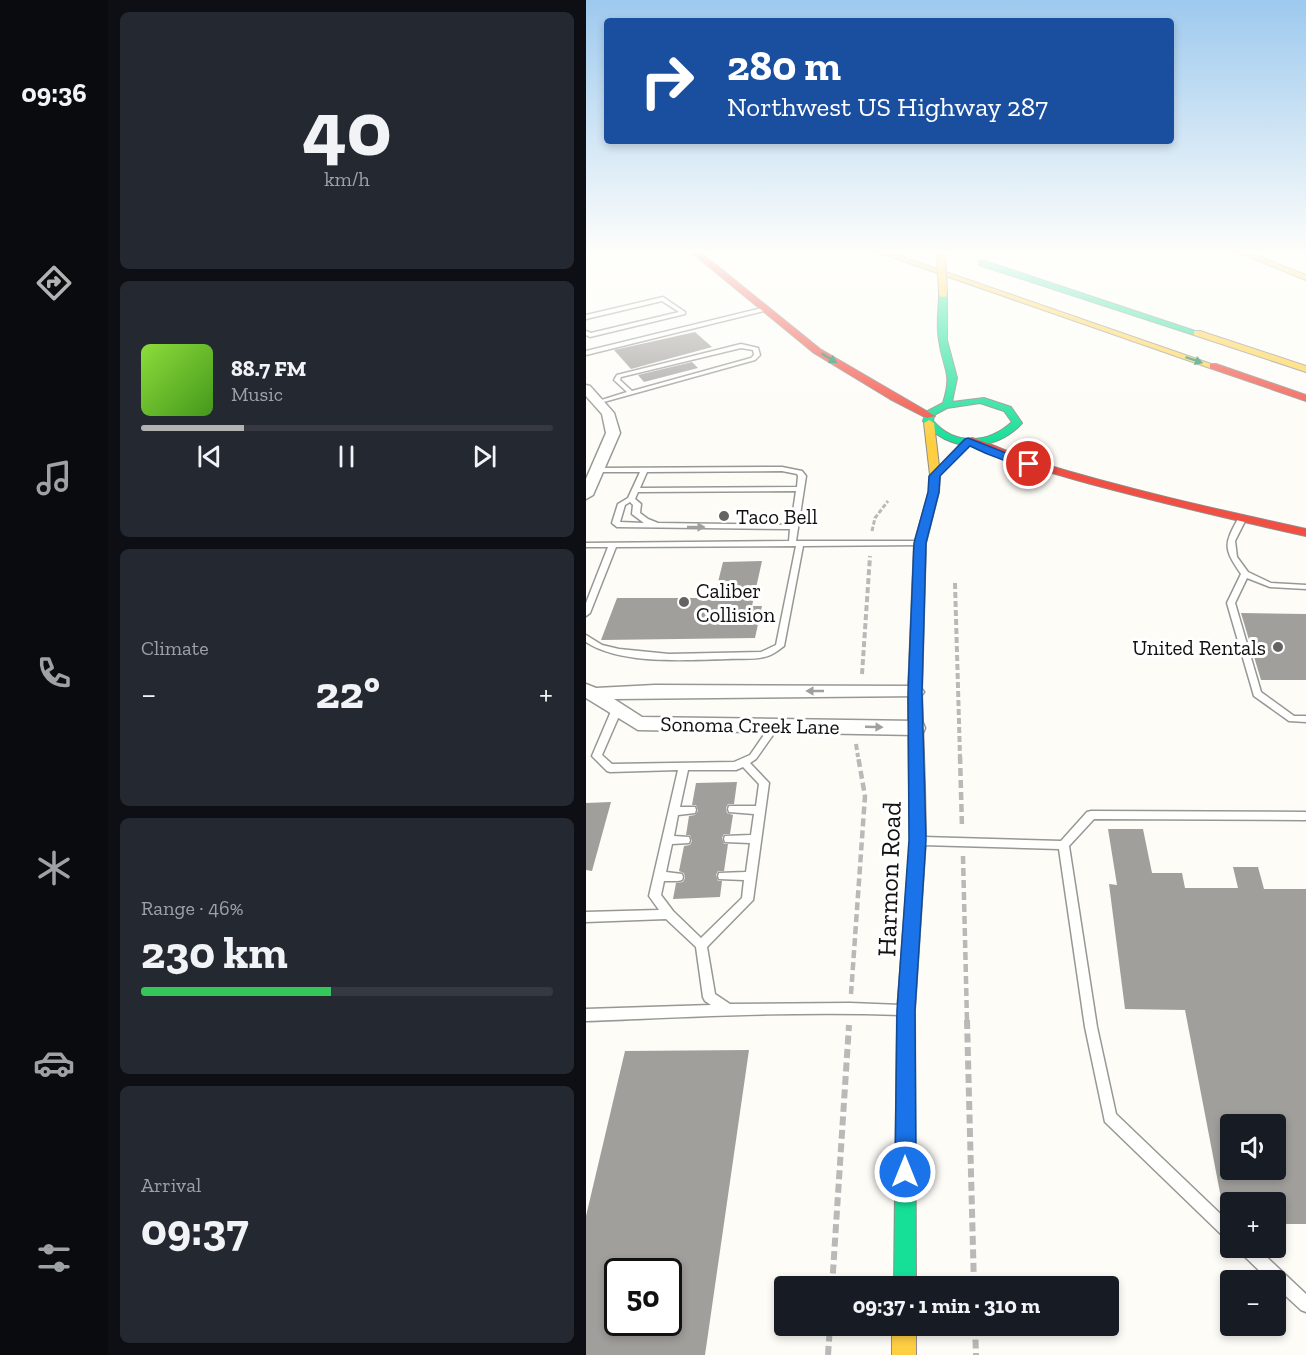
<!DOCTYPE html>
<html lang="en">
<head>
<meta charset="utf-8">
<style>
  :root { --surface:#171b24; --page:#242831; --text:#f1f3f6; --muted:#9ea1a6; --line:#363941; --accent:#b2b2b3 }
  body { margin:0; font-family:"Zilla Slab",serif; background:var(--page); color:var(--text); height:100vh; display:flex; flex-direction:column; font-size:22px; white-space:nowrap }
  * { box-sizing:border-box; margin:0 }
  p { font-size:20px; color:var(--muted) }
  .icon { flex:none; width:33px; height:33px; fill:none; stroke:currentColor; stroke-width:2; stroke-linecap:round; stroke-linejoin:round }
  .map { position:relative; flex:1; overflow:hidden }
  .drawer { display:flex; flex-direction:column; gap:12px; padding:12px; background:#0d0f14; width:478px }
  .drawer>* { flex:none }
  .guide { position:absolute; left:18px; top:18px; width:570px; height:126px; border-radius:6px; box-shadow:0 3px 9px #0003; background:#1a4fa0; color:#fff; overflow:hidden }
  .tools { position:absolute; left:634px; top:1114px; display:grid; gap:12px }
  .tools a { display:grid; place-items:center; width:66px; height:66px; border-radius:6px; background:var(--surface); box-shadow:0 3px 9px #0003; font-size:30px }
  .speed { position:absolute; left:18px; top:1258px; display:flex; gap:12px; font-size:30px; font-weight:700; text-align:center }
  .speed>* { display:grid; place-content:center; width:78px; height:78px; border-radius:50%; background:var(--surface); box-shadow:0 3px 9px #0003; line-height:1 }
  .speed .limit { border:3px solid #111; border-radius:9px; background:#fff; color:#111 }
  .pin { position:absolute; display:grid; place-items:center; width:51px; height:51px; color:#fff; margin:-26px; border:3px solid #fff; border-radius:50%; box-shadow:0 2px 6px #0007 }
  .me { position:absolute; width:66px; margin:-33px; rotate:0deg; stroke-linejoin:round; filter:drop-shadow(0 0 4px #0008) }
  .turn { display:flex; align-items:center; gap:21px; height:126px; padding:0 24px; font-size:27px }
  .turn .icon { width:78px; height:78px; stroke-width:2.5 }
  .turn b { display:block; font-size:42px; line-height:51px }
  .big { font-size:45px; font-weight:800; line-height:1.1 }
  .drawer .tile { flex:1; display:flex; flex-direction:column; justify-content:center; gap:9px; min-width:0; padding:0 21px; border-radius:9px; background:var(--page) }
  .drawer .dial { align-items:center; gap:0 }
  .dial b { font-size:78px; line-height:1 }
  .song { display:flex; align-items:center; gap:18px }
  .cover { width:72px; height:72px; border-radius:9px; background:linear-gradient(135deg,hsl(90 70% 55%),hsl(100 70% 35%)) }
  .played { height:6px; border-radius:3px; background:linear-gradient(90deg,var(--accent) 25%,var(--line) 25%) }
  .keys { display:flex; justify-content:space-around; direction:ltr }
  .heat { display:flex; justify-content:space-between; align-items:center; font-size:33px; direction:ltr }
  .charge { height:9px; border-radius:4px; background:linear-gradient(90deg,#34c759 46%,var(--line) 0) }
  .trip { position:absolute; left:188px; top:1276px; width:345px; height:60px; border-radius:6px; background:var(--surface); box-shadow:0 3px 9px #0003; font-weight:800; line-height:60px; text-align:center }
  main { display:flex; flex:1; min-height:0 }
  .tabs { display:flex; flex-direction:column; width:108px; justify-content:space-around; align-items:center; background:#090b0e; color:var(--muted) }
  .tabs .icon { width:42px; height:42px }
  .tabs .current { color:var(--accent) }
  .tabs b { font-size:27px; color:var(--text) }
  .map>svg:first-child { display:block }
</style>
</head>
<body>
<main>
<nav class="tabs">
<b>09:36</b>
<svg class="icon current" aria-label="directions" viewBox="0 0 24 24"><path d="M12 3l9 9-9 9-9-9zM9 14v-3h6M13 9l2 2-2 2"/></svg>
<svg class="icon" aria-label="music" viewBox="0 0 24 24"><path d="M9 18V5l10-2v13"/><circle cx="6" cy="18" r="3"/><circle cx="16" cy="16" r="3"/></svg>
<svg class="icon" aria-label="phone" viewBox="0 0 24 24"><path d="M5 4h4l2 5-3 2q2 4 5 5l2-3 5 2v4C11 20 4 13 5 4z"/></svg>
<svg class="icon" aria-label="climate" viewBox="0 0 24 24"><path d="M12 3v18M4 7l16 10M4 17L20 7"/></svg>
<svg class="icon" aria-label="car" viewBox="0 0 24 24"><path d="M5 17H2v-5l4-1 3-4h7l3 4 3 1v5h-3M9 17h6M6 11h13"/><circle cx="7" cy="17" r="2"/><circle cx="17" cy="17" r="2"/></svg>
<svg class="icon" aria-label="filters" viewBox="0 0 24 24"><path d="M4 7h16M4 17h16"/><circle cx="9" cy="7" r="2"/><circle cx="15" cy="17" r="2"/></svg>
</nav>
<section class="drawer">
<div class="tile dial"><b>40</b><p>km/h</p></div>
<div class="tile">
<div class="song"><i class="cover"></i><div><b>88.7 FM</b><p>Music</p></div></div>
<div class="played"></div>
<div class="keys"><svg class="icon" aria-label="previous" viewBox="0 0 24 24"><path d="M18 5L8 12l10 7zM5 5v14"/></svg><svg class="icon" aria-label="pause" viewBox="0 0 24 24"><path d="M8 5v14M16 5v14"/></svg><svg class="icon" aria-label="next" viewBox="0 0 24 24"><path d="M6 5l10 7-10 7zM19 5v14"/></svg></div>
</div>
<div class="tile"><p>Climate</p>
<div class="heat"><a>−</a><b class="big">22°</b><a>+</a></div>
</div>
<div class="tile"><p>Range · 46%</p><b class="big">230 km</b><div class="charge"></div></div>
<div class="tile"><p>Arrival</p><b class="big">09:37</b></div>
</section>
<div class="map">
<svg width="720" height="1355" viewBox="0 0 720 1355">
  <rect width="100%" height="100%" fill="#fdfcf7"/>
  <g fill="#a19f9c" fill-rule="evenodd">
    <path d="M109,332L126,347L45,369L28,350Z"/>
    <path d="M106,362L112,368L58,382L52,375Z"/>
    <path d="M176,561L166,606H176L169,638L15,640L31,598H128L137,562Z"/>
    <path d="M655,613L720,614V680H675Z"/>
    <path d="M151,782L148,804H142L140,808L141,813L147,815L144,834H138L136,838L138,844H142L138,871H132L130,875L132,881H136L134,897L87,899L90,883L97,882L99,878L98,873L93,871L98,846L104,845L106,841L104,835H100L103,816L109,815L112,811L110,805H106L110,783Z"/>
    <path d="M25,802L6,871L0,870V803Z"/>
    <path d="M522,829H557L566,873H596L599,888H652L647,867H672L678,889H720V1224H690V1203H636L599,1010L539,1009L523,884L531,885ZM645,1125H690V1170H645Z"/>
    <path d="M163,1050L119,1355H0V1216L39,1051ZM32,1272H82V1323H32Z"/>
  </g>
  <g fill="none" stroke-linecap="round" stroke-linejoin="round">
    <defs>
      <g id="lane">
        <path d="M77,297L99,312V314L4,337L0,335V331L5,333L93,312L76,301L0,319V315Z"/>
        <path d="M180,307L183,309L182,310L0,355V351Z"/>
        <path d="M155,344L172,348L174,355L169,360L14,403L9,402L41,392L28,380L31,375ZM155,348L167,350L168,355L165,358L46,391L34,380L35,377Z"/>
        <path d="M196,467L216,471L220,476L210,541H334L338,543L334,545L217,546L198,646C193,650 185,656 178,657C167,660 153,658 141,659C100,660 35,665 0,642V635L16,645L33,649L83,654L175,652L190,645L210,546L30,547L4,613L0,616V603L22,547H0V543L203,541L204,529L31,527L26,523L32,504L42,498L54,472H12L9,470L12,468ZM196,471L211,474L212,476L211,487L54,488L61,472ZM210,491L205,525L72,523L62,519L54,513L55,504L49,499L52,492ZM44,502L47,505L46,514L58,523L34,522L39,505Z"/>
        <path d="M653,517H656L660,519L649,541L651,557L662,572L685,583L720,585V589L684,587L661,578L649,603L675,692L708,716H720V722L703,721L668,696L641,603L655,574C637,548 638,544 653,517Z"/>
        <path d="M31,706L36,709L16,755L26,764L148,762L164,755L186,723H192L194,725L170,759L164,763L183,783L167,900L121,947L129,994L144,1004L264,1003L315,1005L319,1006L321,1010L319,1014L315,1015C210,1011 105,1017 0,1021V1009L125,1005L119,1001L117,997L110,947L80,919L0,922V912L73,910L63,896L92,770L24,772L21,771L6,756L26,709ZM157,767L173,784L170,806H143L142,809L143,812L168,814L165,835L139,836L138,839L139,842L164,843L160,872L133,873L132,876L133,879L158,880L156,898L115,938L87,911L75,895L78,881H92L96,880L97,877L96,874L80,872L86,844L103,843L104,840L103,837L88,836L92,815L109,813L110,810L109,807H94L102,770H150Z"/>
        <path d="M505,811L720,812V820L508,819L483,846L511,1027L530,1114L645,1224V1241L640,1239L519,1122L499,1027L473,849L337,845L333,844L332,841L333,838L337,837L475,841L501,812Z"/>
        <path d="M653,1248H671L720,1294V1312L715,1310L690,1287V1281H684L655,1253Z"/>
      </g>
      <g id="street">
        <path d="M0,385L4,386L28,413L34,433L7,495L0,499V479L20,433L16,414L0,396Z"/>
        <path d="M0,684L10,688L69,685L329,686L335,688L338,692L335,696L28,699L56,717L330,721L337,723L339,728L337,733L330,735L52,730L0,698Z"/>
      </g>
      <g id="fast">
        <path d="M393,261H399L615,333L608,335L393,265Z"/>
        <path d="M357,291L361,293V340L371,378L366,402L398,398L425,407L436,423C410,453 361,453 337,421L340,412L357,403C367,371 357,371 353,340C350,325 353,308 353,293ZM394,403L418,411L426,422C402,444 369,446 347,421L348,415L361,408Z"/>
        <path d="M331,780L336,782L339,786L340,840L329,1010L330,1287H308L311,1010L324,840L323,786L326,782Z"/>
      </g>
      <g id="slow">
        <path d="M291,252H302L631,366L624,368Z"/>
        <path d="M651,252H661L720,275V280Z"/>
        <path d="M608,331H614L720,366V372L608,335Z"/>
        <path d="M343,420L348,423L354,475L353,492L340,543L336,692L339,786L336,790H326L323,786L322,692L328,543L343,492L344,475L338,423Z"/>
        <rect x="306" y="1326" width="24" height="29"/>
      </g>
      <g id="jam">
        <path d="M105,252H114L234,349L349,416L341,418L304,399L228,353Z"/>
        <path d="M624,364H630L720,395V401L624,368Z"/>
        <path d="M386,438C408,444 429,456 451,462C539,489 629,509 720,529V536C648,520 576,503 505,484C463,472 422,462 382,443V439Z"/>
      </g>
    </defs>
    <use href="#lane" stroke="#979795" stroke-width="3"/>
    <use href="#street" stroke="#979795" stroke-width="3"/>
    <use href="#fast" stroke="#8e8d8b" stroke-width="2"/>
    <use href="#slow" stroke="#8e8d8b" stroke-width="2"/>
    <use href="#jam" stroke="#8e8d8b" stroke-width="2"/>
    <path stroke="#b9b9b8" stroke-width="3" stroke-dasharray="4.5 2" stroke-linecap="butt" d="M286,531L289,518L302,501"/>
    <g stroke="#b9b9b8" stroke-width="4" stroke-dasharray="6 3" stroke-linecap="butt">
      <path d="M369,583L374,757"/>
      <path d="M276,674L284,556"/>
      <path d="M270,744L272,757"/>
    </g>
    <g stroke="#b9b9b8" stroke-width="4.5" stroke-dasharray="8 4" stroke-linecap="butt">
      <path d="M374,756L376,827"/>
      <path d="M377,856L381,1021"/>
      <path d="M265,994L279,796L272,756"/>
    </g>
    <g stroke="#b9b9b8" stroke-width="6" stroke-dasharray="9 4.5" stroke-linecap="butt">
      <path d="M381,1020L388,1287"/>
      <path d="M246,1287L263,1025"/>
      <path d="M389,1326L390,1355"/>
      <path d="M242,1355L244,1326"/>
    </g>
    <use href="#lane" fill="#fffffe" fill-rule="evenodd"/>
    <use href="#street" fill="#fffffe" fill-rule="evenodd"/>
    <use href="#fast" fill="#16e098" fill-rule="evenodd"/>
    <use href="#slow" fill="#ffcf43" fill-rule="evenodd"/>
    <use href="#jam" fill="#f24e42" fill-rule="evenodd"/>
    <defs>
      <path id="slow-bridge" d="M355,252L357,293"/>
    </defs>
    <use href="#slow-bridge" stroke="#8e8d8b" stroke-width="10" stroke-linecap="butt"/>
    <use href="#slow-bridge" stroke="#ffcf43" stroke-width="8"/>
  </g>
  <defs><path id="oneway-solid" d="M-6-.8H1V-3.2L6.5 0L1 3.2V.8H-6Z" transform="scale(1.5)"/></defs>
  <g fill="#14835b">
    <use href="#oneway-solid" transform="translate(243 358) rotate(31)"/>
    <use href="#oneway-solid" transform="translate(608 360) rotate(19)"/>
  </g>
  <g fill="#a0a09f">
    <use href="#oneway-solid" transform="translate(110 527)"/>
    <use href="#oneway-solid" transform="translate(229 691) rotate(180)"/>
    <use href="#oneway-solid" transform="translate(288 727) rotate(2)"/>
  </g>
  <linearGradient id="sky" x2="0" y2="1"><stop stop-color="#9dc9ee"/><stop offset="0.57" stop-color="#fefefb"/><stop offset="1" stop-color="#fefefb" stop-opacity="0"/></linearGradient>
  <rect width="720" height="442" fill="url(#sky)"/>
  <path fill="#1a73e8" stroke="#114b97" stroke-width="1.5" d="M382,438L448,464C438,471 396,452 384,446L354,476L353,492L340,543L336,692L340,840L329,1010L330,1172L327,1179L319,1182L312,1179L309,1172L311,1010L323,840L322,692L328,543L342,492L343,476L379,439Z"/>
  <g fill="#646362" stroke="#fff" stroke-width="2">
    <circle cx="138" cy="516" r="6"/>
    <circle cx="98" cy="602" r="6"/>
    <circle cx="692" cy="647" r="6"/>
  </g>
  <g text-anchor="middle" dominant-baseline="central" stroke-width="6" stroke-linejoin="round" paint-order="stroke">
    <g font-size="21" fill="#111" stroke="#fff" text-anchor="start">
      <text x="150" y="516">Taco Bell</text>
      <text x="110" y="590">Caliber<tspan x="110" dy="24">Collision</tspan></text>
      <text x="680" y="647" text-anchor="end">United Rentals</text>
    </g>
    <g font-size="21" fill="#111" stroke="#fff">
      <text transform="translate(164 725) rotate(1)">Sonoma Creek Lane</text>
    </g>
    <g font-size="26" fill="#111" stroke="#fff">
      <text transform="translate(303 879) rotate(-88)">Harmon Road</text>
    </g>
  </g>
</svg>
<div class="tools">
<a><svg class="icon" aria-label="sound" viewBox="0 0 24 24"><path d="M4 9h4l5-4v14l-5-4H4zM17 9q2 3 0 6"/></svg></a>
<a>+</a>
<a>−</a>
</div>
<div class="speed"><div class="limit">50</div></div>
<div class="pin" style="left:443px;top:464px;background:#d93025"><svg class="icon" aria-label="arrive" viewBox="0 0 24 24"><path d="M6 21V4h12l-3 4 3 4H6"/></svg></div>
<svg class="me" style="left:319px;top:1172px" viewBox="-20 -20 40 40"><circle r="17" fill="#1a73e8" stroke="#fff" stroke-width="3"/><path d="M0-11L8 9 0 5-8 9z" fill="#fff"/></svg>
<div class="trip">09:37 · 1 min · 310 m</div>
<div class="guide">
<div class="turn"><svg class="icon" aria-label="right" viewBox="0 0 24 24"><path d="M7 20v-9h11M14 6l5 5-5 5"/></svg><div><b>280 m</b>Northwest US Highway 287</div></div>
</div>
</div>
</main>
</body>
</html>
